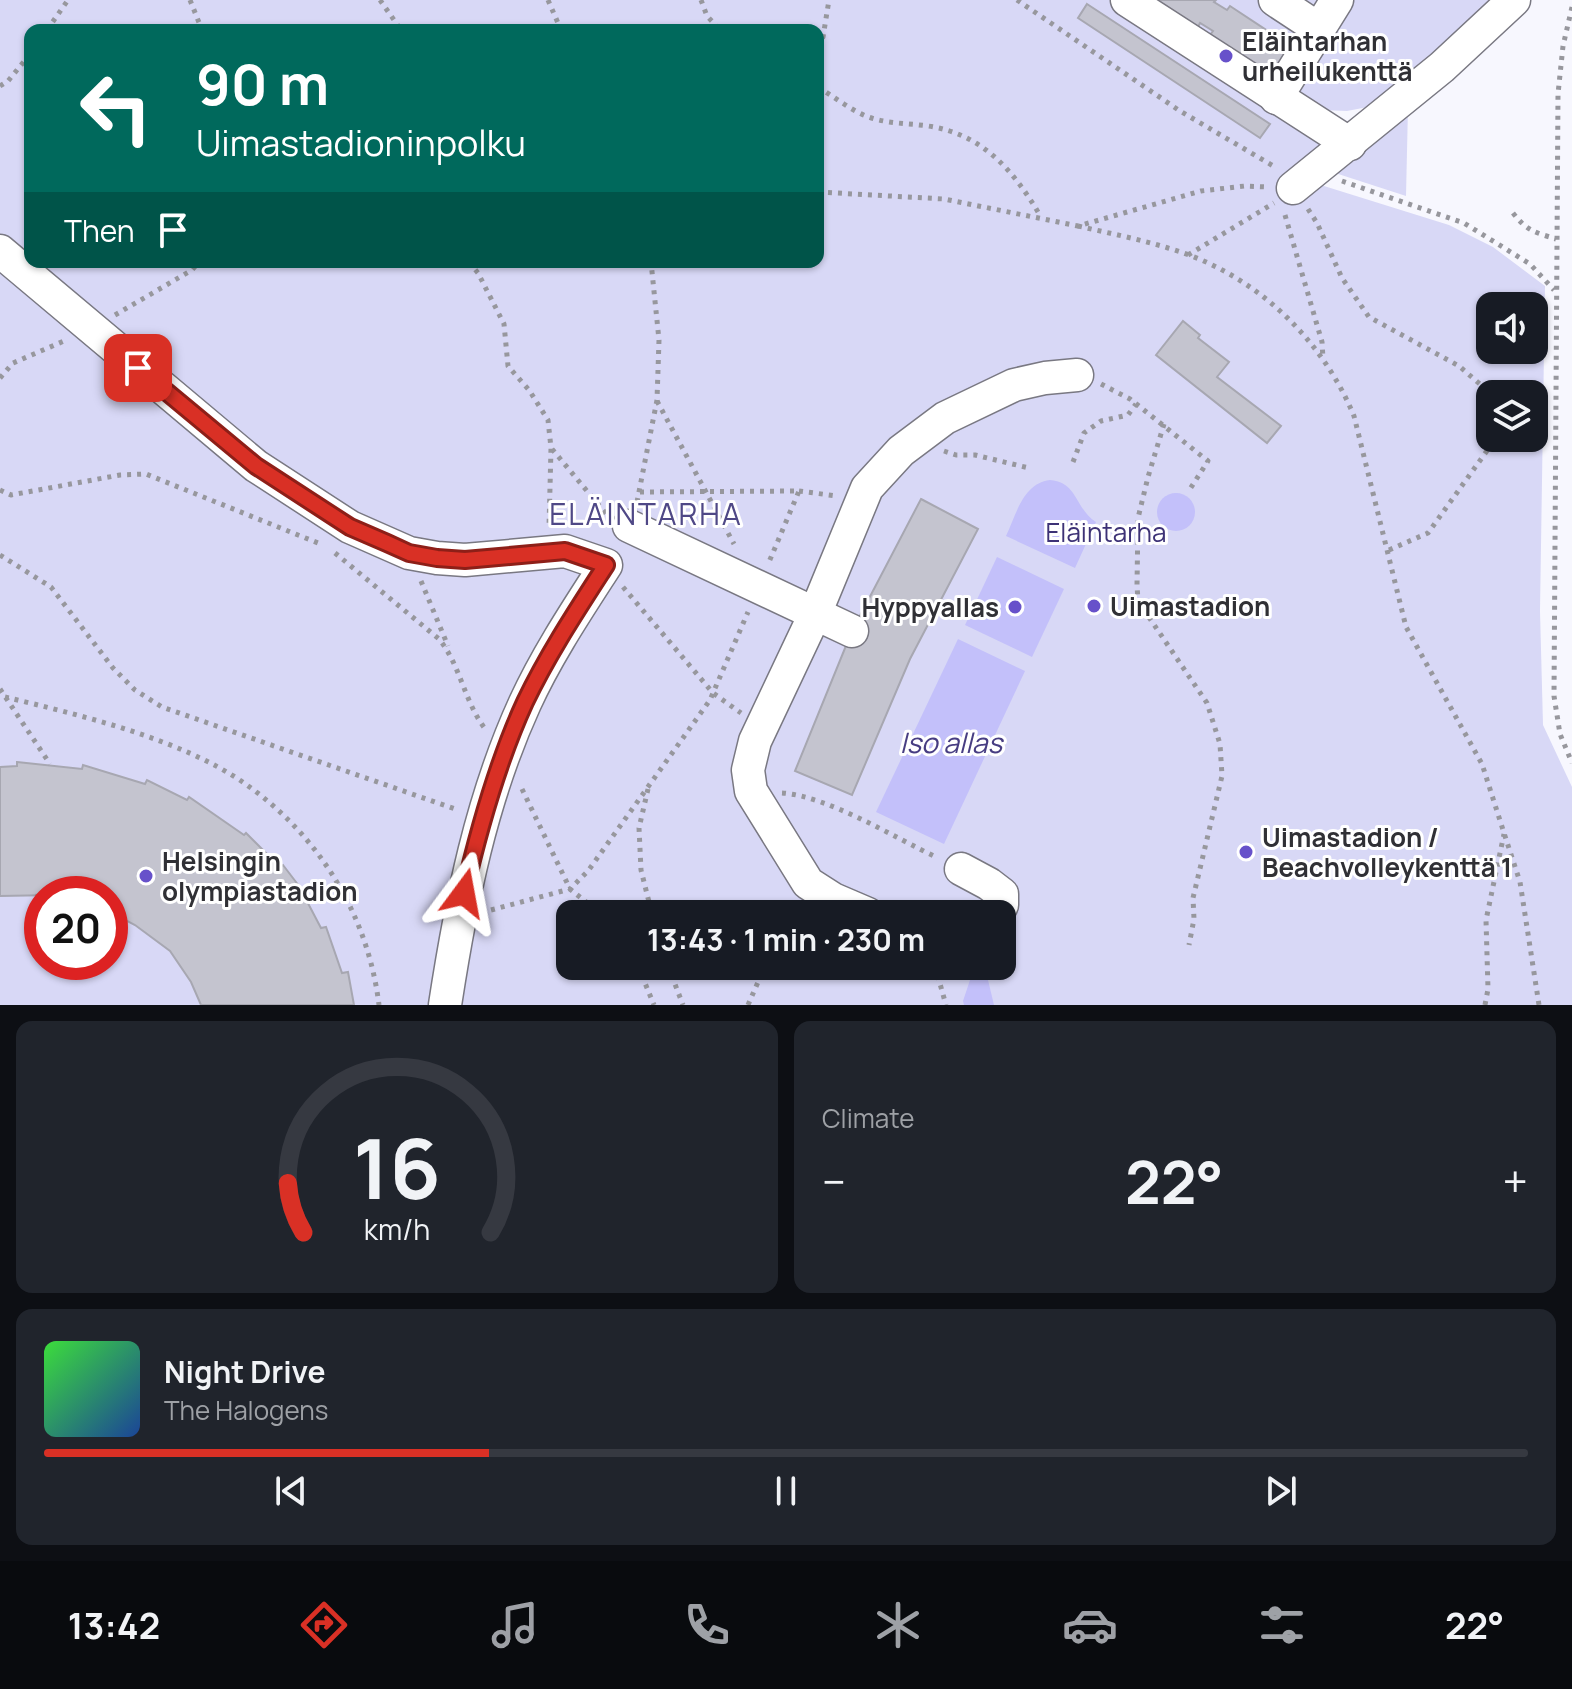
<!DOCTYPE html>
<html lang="en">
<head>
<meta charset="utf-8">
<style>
  :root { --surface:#171b24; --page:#20242c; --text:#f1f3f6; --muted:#9ea1a6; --line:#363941; --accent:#d93025 }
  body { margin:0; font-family:Manrope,sans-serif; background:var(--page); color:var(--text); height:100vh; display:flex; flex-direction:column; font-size:30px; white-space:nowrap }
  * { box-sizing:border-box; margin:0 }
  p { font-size:26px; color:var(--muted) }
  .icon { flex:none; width:44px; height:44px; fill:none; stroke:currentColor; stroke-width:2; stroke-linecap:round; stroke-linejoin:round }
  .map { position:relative; height:1005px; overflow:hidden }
  .panel { display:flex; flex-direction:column; gap:16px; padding:16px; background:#0d0f14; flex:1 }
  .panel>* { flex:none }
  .guide { position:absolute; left:24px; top:24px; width:800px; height:244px; border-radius:16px; box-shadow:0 2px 6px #0004; background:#00695c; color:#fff; overflow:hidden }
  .tools { position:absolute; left:1476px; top:292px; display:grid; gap:16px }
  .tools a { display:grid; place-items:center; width:72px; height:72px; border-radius:16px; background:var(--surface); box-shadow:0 2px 6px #0004; font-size:40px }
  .speed { position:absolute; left:24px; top:876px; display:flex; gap:16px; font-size:40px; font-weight:700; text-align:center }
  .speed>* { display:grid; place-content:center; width:104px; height:104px; border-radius:50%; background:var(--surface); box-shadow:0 2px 6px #0004; line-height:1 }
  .speed .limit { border:12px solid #d22; background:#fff; color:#111 }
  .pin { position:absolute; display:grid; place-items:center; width:68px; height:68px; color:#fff; margin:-34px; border-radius:16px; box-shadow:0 4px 12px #0006 }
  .me { position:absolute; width:88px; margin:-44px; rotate:13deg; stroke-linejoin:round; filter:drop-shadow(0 0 6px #0008) }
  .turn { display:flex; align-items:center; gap:28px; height:168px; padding:0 40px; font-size:36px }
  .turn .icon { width:104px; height:104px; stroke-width:2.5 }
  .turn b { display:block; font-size:56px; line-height:68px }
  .then { display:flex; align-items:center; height:76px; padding:0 40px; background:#0003; gap:16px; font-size:30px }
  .big { font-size:60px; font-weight:700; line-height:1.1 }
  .panel .tile { flex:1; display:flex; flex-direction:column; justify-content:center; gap:12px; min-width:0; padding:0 28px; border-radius:16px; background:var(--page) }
  .panel .dial { align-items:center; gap:0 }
  .dial svg { height:208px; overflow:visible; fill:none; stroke:var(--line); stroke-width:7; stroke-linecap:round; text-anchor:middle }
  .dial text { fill:var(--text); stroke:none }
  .song { display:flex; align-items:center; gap:24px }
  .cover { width:96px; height:96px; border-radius:12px; background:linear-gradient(135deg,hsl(120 70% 55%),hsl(220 70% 35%)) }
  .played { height:8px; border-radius:4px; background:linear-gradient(90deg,var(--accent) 30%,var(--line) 30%) }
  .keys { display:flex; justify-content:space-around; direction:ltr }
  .heat { display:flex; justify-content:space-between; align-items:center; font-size:44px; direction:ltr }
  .panel .tiles { flex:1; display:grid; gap:16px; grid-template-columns:1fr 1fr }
  .tile:last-child { grid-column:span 2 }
  .trip { position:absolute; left:556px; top:900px; width:460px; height:80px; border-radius:16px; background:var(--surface); box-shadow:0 2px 6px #0004; font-weight:700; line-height:80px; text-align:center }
  .tab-bar { display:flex; height:128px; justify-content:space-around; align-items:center; background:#090b0e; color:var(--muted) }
  .tab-bar .icon { width:56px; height:56px }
  .tab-bar .active { color:var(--accent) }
  .tab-bar b { font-size:36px; color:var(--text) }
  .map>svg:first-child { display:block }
</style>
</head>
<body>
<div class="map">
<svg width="1572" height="1005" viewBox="0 0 1572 1005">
  <rect width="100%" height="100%" fill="#f7f7fe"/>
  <g fill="#d8d8f6" fill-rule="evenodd">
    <path d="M0,0H1499L1378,105L1347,111L1320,110L1322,144L1301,169L1324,186L1449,225L1493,247L1545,286L1540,611L1543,725L1572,787V1005H0ZM30,30H818V262H30ZM1490,306H1534V350H1490ZM1490,394H1534V438H1490ZM42,894H110V962H42ZM570,914H1002V966H570Z"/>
    <path d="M1408,107L1406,196L1329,171Z"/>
  </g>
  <g fill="#c3c0fa">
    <path d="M1050,480C1078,482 1075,509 1096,522L1075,568L1006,536C1016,515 1023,483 1050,480Z"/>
    <circle cx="1176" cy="512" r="19"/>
    <path d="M997,557L1064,589L1032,657L965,625Z"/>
    <path d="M958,639L1025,671L944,844L876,812Z"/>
    <path d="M971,977L988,980L994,1005H964L963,1001Z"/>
  </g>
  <g fill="#c4c4cf" stroke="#a7a7b1" stroke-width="2">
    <path d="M1157,0H1216L1214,2L1227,10L1230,6L1295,49L1276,79L1210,35L1213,31L1200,23L1198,27Z"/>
    <path d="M1087,4L1270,124L1260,138L1078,18Z"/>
    <path d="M1183,321L1200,335L1198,338L1229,362L1217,377L1281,426L1267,443L1156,355Z"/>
    <path d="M921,499L978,529L910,659L852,795L795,771L852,631Z"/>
    <path d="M17,762L82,769L83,765L145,784L147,780L187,800L189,797L244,835L246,833L280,867L283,865L299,886L321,928L326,927L342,973L348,972L354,1005H201L191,982L170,951L135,925L110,912V894L0,896V767L17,766Z"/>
  </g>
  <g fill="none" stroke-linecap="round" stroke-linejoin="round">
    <defs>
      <g id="minor">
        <path d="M1127,0L1350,144"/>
        <path d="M1275,0L1319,29"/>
        <path d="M1276,98L1337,0"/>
        <path d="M1293,188L1442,67L1514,0"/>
        <path d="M0,251L256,466L350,527L409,553L437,558L465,560L565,551L606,565C577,610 547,655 525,703C481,799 461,901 445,1005"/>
        <path d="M629,526L852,631"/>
        <path d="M961,869L989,884L1002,894V905L997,914"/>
        <path d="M868,914L833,899L808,883L751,791L748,770L755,741L815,614L867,488L901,451L945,418L1014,385L1045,378L1077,375"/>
      </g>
    </defs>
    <use href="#minor" stroke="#797882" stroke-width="35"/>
    <g stroke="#97979d" stroke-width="5" stroke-dasharray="4 6" stroke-linecap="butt">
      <path d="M190,0L202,30"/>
      <path d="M380,0L401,30"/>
      <path d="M548,0L561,30"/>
      <path d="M701,0L707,16L720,30"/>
      <path d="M1017,0L1180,111L1275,167"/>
      <path d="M1572,7L1563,46L1558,94L1554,696L1560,734L1572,763"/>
      <path d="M47,30L68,0"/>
      <path d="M818,47L823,37L829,0"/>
      <path d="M0,86L8,81L30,54"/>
      <path d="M818,87C833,96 849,109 866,116C886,124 907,123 928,126C983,134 1014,171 1041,217"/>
      <path d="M1342,181L1464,223L1530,264L1554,290"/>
      <path d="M818,192L944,199L1078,226L1201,191L1245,186L1268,187"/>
      <path d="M1308,209L1317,223L1342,278L1369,317L1459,366L1481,385L1488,395L1490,405"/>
      <path d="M1513,213C1527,231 1534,232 1556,239"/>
      <path d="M1285,215L1322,342L1323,359"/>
      <path d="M1078,226C1108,233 1139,239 1168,248C1252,272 1321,336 1354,416L1406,627L1482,764L1504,833L1520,882L1539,1005"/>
      <path d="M1188,255L1274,203"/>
      <path d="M469,262L478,273L504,324L508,366L529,390L548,420L551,448L549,527"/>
      <path d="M115,315L192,270L199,262"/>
      <path d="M0,378L13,363L64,341"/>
      <path d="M1101,384L1130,399L1208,461L1190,489"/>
      <path d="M657,401L734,544"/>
      <path d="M1164,424L1148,477L1138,518L1137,585L1138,601L1207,703L1220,744L1222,776L1193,898L1194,919L1189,945"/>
      <path d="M552,449L607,515"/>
      <path d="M944,451L956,455H975L1029,468"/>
      <path d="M1073,462L1084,433L1101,421L1128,415L1136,404"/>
      <path d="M0,490L11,495L120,475L146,474L318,543"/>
      <path d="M799,491L837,496"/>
      <path d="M640,492L799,491L769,562"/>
      <path d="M637,502L657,400L659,340L651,262"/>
      <path d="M1389,550L1428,533L1489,448L1491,438"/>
      <path d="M335,553L439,639C461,666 464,702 486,730"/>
      <path d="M0,555L51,587L113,668L135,690L162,707L458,810"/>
      <path d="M421,581L448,646"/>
      <path d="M623,587L713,693L741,713"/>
      <path d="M0,689L50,764"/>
      <path d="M5,697C80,715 181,739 244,783C319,835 368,915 379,1005"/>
      <path d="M522,789L570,889L601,914"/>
      <path d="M648,789L639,828L641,870L652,914"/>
      <path d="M782,793C828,796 895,838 938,858"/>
      <path d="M37,907L38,894"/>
      <path d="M491,910L570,889L588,871L710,700L748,612"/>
      <path d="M638,966L654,1005"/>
      <path d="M668,966L683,1005"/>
      <path d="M935,966L946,1005"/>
      <path d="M748,1005L765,966"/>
      <path d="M1485,1005L1488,989L1486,920L1504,834"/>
    </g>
    <use href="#minor" stroke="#fff" stroke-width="32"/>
  </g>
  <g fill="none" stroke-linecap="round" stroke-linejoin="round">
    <defs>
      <path id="route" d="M138,368L256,466L350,527L387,543L409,553L437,558L465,560L565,551L606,565C577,610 548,654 525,702C497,763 479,828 464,893"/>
    </defs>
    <use href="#route" stroke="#8d1f18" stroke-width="20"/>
    <use href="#route" stroke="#d93025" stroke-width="14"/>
  </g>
  <g fill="#6751ca" stroke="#fff" stroke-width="3">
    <circle cx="1226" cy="56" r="8"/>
    <circle cx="1094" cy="606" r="8"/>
    <circle cx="1015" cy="607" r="8"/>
    <circle cx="1246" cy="852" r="8"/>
    <circle cx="146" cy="876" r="8"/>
  </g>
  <g text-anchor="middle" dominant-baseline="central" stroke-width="6" stroke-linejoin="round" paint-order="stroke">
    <g font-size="26" font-weight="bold" fill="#303035" stroke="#fff" text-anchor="start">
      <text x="1242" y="41">Eläintarhan<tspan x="1242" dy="30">urheilukenttä</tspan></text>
      <text x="1110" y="606">Uimastadion</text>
      <text x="999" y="607" text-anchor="end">Hyppyallas</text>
      <text x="1262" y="837">Uimastadion /<tspan x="1262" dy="30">Beachvolleykenttä 1</tspan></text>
      <text x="162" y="861">Helsingin<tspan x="162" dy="30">olympiastadion</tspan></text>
    </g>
    <g font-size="26" fill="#3d3276" stroke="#fff">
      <text x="1106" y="532">Eläintarha</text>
    </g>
    <g font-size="28" font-style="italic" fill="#473d82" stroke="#fff">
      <text x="951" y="742">Iso allas</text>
    </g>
    <g font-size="30" letter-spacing="2" fill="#4f4886" stroke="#fff">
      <text x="646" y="513">ELÄINTARHA</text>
    </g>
  </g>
</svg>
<div class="tools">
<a><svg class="icon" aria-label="sound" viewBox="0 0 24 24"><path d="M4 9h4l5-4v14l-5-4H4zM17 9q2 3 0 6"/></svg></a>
<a><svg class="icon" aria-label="layers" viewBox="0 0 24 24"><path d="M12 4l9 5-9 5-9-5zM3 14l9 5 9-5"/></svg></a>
</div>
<div class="speed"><div class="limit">20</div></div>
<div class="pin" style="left:138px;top:368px;background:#d93025"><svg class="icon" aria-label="arrive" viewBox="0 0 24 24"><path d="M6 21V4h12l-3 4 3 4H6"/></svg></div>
<svg class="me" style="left:464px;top:893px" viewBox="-20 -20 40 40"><path d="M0-17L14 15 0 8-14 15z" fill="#d93025" stroke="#fff" stroke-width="4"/></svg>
<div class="trip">13:43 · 1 min · 230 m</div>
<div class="guide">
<div class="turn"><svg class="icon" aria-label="left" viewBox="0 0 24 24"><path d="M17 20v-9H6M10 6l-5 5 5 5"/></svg><div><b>90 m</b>Uimastadioninpolku</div></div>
<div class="then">Then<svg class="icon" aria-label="arrive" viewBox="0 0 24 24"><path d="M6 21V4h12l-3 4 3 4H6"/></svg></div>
</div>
</div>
<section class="panel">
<div class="tiles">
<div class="tile dial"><svg viewBox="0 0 100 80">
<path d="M14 69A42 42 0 1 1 86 69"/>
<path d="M14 69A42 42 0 0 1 8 50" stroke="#d93025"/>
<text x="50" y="56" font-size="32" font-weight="700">16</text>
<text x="50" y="72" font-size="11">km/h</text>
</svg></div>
<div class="tile"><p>Climate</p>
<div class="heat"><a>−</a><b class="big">22°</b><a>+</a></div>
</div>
<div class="tile">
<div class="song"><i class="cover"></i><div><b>Night Drive</b><p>The Halogens</p></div></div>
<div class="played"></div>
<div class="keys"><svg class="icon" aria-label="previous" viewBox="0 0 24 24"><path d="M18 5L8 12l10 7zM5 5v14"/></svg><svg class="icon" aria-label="pause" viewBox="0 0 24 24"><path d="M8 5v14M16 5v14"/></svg><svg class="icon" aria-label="next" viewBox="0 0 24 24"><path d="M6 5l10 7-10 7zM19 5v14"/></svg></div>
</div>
</div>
</section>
<nav class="tab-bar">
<b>13:42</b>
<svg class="icon active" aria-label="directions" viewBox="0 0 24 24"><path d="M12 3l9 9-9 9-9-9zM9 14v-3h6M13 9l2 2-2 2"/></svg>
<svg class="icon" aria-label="music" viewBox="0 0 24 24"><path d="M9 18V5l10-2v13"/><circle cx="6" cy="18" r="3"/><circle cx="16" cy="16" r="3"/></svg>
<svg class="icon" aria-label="phone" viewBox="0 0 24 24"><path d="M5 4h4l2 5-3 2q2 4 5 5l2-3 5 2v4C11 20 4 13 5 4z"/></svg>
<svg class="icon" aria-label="climate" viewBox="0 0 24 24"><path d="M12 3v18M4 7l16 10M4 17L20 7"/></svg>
<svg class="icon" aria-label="car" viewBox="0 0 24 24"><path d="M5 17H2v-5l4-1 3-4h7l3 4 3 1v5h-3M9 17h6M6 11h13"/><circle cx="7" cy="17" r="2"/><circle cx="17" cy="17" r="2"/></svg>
<svg class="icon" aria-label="filters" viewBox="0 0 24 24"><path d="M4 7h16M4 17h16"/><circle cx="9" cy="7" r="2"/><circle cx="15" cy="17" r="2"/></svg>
<b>22°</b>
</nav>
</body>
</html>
